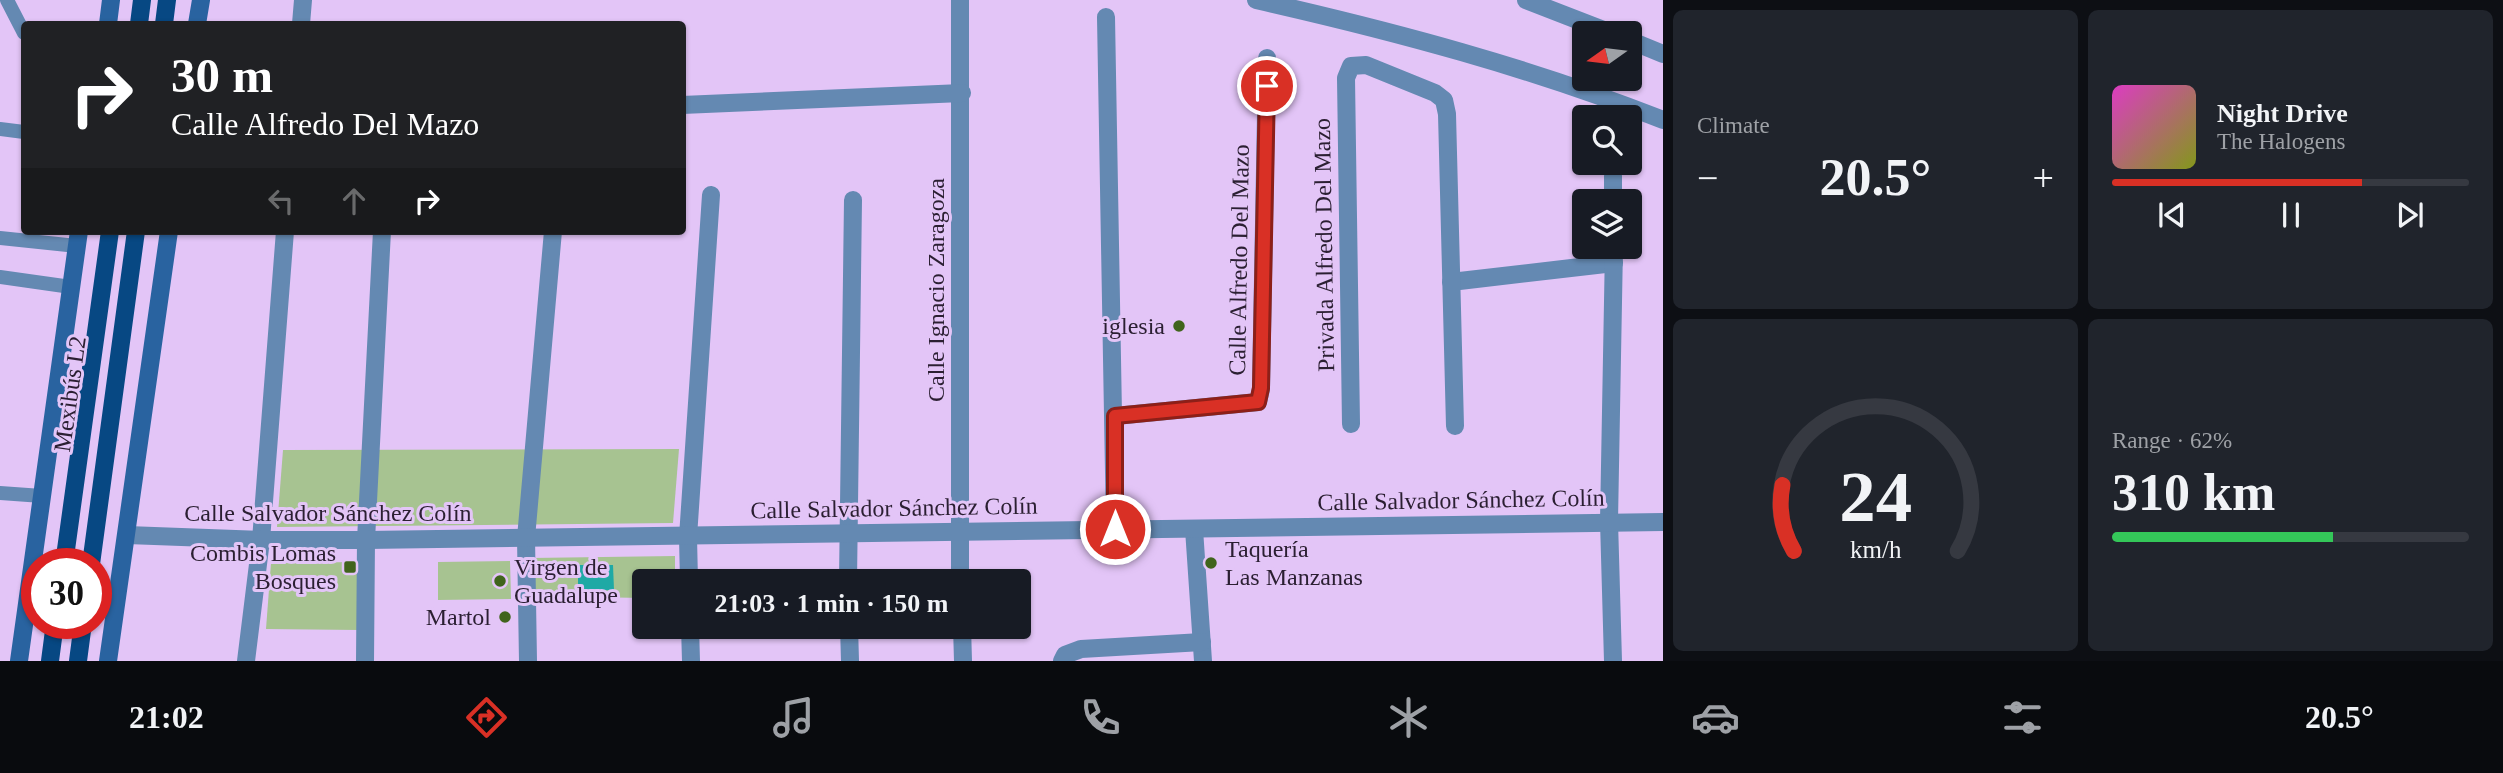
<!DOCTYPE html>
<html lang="en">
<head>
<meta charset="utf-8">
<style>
  :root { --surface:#171b24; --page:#20242c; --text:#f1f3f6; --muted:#9ea1a6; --line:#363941; --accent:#d93025 }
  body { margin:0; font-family:Georgia,serif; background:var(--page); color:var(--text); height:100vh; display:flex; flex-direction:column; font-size:26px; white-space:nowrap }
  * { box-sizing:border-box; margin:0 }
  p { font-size:23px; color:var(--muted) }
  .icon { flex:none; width:38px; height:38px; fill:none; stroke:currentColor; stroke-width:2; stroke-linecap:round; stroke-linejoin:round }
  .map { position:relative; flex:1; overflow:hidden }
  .sheet { display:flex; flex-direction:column; gap:10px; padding:10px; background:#0d0f14; width:840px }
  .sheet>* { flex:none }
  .guide { position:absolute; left:21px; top:21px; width:665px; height:214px; border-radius:7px; box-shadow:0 2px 5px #0004; background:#202124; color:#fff; overflow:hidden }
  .needle { width:46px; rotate:256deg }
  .controls { position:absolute; left:1572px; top:21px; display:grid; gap:14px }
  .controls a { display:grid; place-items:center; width:70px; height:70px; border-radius:7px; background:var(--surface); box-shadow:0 2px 5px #0004; font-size:35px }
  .speed { position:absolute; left:21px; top:548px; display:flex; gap:14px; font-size:35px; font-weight:700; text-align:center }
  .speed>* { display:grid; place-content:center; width:91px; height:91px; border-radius:50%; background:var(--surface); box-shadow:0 2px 5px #0004; line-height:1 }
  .speed .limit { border:10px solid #d22; background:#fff; color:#111 }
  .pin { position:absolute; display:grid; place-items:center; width:60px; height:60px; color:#fff; margin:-30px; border:4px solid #fff; border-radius:50%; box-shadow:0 2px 7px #0007 }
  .me { position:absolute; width:77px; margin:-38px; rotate:0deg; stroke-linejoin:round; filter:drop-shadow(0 0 5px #0008) }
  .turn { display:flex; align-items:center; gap:24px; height:147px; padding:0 35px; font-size:32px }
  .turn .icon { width:91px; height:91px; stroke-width:2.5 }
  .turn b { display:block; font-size:49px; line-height:60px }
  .lanes { display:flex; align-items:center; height:66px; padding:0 35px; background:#0003; justify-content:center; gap:35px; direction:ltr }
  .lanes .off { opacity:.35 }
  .big { font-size:52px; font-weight:600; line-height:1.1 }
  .sheet .widget { flex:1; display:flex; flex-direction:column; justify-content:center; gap:10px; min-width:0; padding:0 24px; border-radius:10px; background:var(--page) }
  .sheet .dial { align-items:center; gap:0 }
  .dial svg { height:182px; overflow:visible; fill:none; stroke:var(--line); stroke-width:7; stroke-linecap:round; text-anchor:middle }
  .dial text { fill:var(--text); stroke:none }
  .song { display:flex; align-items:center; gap:21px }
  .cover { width:84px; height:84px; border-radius:10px; background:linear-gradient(135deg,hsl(310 70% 55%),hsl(70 70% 35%)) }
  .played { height:7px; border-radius:4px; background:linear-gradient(90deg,var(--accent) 70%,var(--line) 70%) }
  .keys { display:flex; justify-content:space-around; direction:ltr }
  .heat { display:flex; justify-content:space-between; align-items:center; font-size:38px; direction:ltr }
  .charge { height:10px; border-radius:5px; background:linear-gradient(90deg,#34c759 62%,var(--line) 0) }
  .sheet .tiles { flex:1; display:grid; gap:10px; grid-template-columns:repeat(2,1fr) }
  .trip { position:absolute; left:632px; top:569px; width:399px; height:70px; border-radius:7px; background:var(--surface); box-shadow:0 2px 5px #0004; font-weight:600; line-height:70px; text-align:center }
  .menu { display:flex; height:112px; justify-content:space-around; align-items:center; background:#090b0e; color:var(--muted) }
  .menu .icon { width:49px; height:49px }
  .menu .on { color:var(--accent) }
  .menu b { font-size:32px; color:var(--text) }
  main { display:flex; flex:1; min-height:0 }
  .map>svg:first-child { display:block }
</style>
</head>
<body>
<main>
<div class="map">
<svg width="1663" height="661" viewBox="0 0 1663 661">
  <rect width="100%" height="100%" fill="#e3c5f7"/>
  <g fill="#a7c391">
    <path d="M679,449L673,523L277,527L283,450Z"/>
    <path d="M675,556V581H644V598L531,596V558Z"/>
    <path d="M510,561L511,599L438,600V562Z"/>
    <path d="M360,562L359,630L266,629L271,563Z"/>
  </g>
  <path fill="#1fa9a5" d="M578,565H613L614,590L578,591Z"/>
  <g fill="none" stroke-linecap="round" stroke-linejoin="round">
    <g stroke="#6489b2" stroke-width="14">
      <path d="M7,0L24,33"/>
      <path d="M0,129L24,132"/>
      <path d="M0,238L77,246"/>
      <path d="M0,277L71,287"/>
      <path d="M0,493L42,496"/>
    </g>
    <g stroke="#6489b2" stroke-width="18">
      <path d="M960,0V581"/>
      <path d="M1256,0C1393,31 1532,68 1663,120"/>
      <path d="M1526,0L1611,33"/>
      <path d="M1106,17L1115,529"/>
      <path d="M301,24L303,0"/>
      <path d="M1629,40L1663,54"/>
      <path d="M682,105L962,93"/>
      <path d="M1613,176V201"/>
      <path d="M1451,282L1614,263"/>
      <path d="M1115,416L1258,402L1261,389L1267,58"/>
      <path d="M1351,424L1346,78L1351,66L1366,65L1435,93L1444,100L1447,114L1455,426"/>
      <path d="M1194,529L1203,661"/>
      <path d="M689,581L688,537L711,195"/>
      <path d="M848,581L853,200"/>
      <path d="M690,626L691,661"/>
      <path d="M849,626L850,661"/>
      <path d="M962,626L963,661"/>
      <path d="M246,661L261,540L285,231"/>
      <path d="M365,661L366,540L382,231"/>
      <path d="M528,661L526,538L553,231"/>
      <path d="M1062,661L1065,655L1081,649L1202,642"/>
      <path d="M1613,661L1609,521L1614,247"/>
    </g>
    <path stroke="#6489b2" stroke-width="18" d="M127,535L261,540H366L1663,522"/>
    <g stroke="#2963a0" stroke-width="18">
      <path d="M108,24L111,0"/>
      <path d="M197,24L201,0"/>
      <path d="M19,661L79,231"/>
      <path d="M108,661L169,231"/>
    </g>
    <g stroke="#074883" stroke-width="18">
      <path d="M139,24L142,0"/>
      <path d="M164,24L167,0"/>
      <path d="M64,564L110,231"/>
      <path d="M91,564L136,231"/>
      <path d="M50,661L55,623"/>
      <path d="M78,661L83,623"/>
    </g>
  </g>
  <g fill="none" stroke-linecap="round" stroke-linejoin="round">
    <defs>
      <path id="route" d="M1115,529V416L1258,402L1261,388L1267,86"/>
    </defs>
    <use href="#route" stroke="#8d1f18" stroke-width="18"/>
    <use href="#route" stroke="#d93025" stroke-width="12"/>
  </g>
  <g fill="#40641c" stroke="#e3c5f7" stroke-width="2.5">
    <circle cx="1179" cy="326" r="7"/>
    <circle cx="1211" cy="563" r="7"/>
    <rect x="343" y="560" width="14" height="14" rx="3.5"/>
    <circle cx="500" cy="581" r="7"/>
    <circle cx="505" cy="617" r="7"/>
  </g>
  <g text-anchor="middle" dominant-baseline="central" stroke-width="6" stroke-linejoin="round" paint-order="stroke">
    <g font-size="24" fill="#2b1f32" stroke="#e3c5f7">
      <text transform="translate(1324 245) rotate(-91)">Privada Alfredo Del Mazo</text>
      <text transform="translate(1239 260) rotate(-89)">Calle Alfredo Del Mazo</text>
      <text transform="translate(936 290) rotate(-90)">Calle Ignacio Zaragoza</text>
      <text transform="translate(70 394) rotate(-82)">Mexibús L2</text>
      <text transform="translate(1461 500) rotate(-1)">Calle Salvador Sánchez Colín</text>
      <text transform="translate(894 508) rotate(-1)">Calle Salvador Sánchez Colín</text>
      <text x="328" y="513">Calle Salvador Sánchez Colín</text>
    </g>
    <g font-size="24" fill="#2b1f32" stroke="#e3c5f7" text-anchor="end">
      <text x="1165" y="326">iglesia</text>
      <text x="1225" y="549" text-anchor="start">Taquería<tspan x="1225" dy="28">Las Manzanas</tspan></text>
      <text x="336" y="553">Combis Lomas<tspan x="336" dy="28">Bosques</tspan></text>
      <text x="514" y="567" text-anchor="start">Virgen de<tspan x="514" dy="28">Guadalupe</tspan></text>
      <text x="491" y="617">Martol</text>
    </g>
  </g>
</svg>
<div class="controls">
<a><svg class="needle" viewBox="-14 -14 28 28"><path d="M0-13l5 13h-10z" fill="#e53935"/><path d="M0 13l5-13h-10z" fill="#9ea1a6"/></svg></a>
<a><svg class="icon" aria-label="search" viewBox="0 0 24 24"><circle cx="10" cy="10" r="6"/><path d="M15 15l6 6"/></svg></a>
<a><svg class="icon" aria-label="layers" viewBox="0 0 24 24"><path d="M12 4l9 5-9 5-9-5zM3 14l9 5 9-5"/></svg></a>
</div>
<div class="speed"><div class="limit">30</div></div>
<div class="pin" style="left:1267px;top:86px;background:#d93025"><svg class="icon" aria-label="arrive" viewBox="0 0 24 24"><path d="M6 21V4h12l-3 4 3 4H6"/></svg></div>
<svg class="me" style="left:1115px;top:529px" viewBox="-20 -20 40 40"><circle r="17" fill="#d93025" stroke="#fff" stroke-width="3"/><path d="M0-11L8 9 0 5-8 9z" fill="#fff"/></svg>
<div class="trip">21:03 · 1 min · 150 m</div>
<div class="guide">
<div class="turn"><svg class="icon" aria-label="right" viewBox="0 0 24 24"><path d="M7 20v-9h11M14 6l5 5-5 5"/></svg><div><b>30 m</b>Calle Alfredo Del Mazo</div></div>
<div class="lanes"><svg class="icon off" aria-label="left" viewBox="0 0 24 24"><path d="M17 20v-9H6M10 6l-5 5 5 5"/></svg><svg class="icon off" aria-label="ahead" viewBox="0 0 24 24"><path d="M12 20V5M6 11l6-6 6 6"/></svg><svg class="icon" aria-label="right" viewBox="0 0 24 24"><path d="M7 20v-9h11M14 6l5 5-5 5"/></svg></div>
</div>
</div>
<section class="sheet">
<div class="tiles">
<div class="widget"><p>Climate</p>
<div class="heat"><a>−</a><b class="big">20.5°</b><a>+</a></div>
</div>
<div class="widget">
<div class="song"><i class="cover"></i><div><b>Night Drive</b><p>The Halogens</p></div></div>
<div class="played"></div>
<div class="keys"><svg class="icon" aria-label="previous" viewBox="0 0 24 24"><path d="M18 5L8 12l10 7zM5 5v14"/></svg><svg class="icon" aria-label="pause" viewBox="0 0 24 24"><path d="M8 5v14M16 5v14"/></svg><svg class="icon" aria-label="next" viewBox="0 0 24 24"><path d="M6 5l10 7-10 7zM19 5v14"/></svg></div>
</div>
<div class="widget dial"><svg viewBox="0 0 100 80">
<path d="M14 69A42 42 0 1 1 86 69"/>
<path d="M14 69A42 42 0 0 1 9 40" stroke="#d93025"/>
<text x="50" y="56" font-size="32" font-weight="700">24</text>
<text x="50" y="72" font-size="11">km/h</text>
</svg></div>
<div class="widget"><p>Range · 62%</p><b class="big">310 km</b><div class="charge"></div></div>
</div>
</section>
</main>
<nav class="menu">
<b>21:02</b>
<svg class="icon on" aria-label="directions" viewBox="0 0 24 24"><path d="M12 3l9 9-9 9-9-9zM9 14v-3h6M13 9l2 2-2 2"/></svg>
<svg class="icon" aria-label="music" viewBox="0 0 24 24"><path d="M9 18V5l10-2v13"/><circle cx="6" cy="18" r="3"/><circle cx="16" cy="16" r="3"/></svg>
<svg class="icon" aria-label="phone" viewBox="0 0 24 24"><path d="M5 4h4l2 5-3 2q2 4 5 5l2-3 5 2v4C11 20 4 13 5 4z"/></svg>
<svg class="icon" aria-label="climate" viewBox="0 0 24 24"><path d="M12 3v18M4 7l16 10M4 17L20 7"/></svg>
<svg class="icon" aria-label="car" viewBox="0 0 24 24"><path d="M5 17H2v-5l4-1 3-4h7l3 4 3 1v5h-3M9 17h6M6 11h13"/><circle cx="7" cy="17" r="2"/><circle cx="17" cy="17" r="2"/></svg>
<svg class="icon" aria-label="filters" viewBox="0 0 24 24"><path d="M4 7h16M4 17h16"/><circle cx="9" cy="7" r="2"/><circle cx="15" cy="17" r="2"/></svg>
<b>20.5°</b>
</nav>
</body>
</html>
